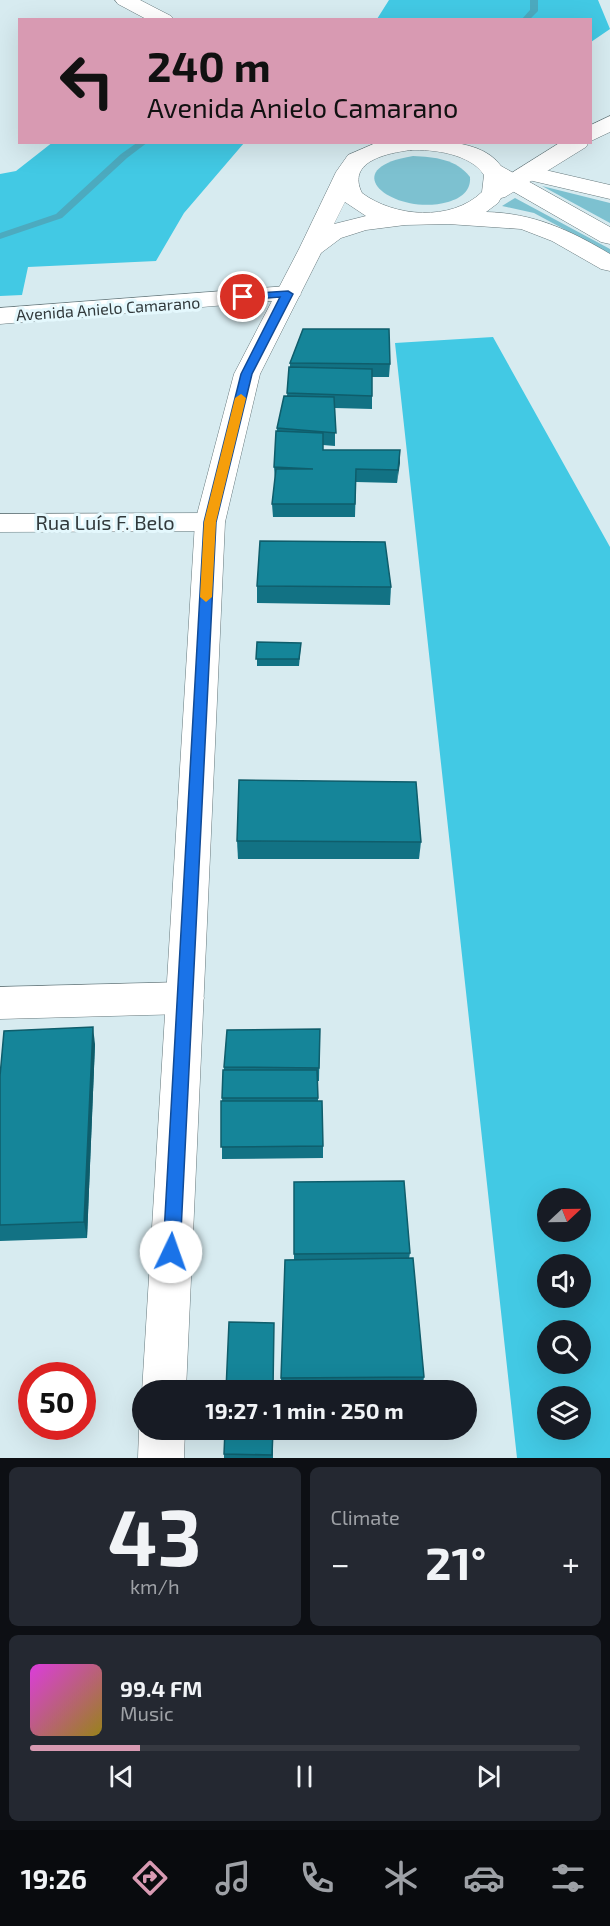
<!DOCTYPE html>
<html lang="en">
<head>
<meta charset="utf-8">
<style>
  :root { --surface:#171b24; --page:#242831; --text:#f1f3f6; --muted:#9ea1a6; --line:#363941; --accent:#d89ab2 }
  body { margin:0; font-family:"Exo 2",sans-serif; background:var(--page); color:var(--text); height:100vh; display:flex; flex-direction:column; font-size:22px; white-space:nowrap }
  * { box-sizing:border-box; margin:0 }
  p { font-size:20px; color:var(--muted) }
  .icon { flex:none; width:33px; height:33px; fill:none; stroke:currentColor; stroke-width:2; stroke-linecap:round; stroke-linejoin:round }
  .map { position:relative; height:1458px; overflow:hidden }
  .panel { display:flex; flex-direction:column; gap:9px; padding:9px; background:#0d0f14; flex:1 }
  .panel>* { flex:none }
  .guide { position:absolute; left:18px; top:18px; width:574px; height:126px; border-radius:0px; box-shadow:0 6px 24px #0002; background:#d89ab2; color:#111; overflow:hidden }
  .needle { width:39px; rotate:68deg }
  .tools { position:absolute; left:537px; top:1188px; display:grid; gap:12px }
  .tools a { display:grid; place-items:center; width:54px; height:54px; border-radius:50%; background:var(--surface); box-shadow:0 6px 24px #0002; font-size:30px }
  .speed { position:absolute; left:18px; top:1362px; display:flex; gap:12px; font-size:30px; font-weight:700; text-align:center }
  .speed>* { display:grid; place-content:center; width:78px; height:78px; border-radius:50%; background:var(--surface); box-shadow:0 6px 24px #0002; line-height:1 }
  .speed .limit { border:9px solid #d22; background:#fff; color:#111 }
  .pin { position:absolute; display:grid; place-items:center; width:51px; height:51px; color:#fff; margin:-26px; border:3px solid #fff; border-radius:50%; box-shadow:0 2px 6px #0007 }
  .me { position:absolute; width:66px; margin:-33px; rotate:3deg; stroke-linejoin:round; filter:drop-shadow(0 0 4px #0008) }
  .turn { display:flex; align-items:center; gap:21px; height:126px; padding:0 30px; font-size:27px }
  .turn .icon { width:78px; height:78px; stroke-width:2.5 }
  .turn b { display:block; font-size:42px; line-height:51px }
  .big { font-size:45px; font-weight:700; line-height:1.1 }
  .panel .card { flex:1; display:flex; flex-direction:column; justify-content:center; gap:9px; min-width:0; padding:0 21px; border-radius:9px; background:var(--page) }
  .panel .dial { align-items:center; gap:0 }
  .dial b { font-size:78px; line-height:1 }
  .song { display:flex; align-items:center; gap:18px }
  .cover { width:72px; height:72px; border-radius:9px; background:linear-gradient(135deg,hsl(300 70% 55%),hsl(50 70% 35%)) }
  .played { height:6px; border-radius:3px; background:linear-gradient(90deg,var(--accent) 20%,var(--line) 20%) }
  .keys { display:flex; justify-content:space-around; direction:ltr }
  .heat { display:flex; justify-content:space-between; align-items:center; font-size:33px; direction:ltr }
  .panel .tiles { flex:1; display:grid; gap:9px; grid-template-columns:1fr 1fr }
  .card:last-child { grid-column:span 2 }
  .trip { position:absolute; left:132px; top:1380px; width:345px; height:60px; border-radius:30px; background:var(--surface); box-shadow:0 6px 24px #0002; font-weight:700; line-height:60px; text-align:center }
  .tabs { display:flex; height:96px; justify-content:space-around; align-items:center; background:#090b0e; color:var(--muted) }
  .tabs .icon { width:42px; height:42px }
  .tabs .selected { color:var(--accent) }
  .tabs b { font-size:27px; color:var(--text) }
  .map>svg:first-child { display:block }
</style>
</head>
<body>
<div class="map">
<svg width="610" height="1458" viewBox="0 0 610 1458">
  <rect width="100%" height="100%" fill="#d7ebf0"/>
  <g fill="#7dc1d0">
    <path d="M413,156C435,157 456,159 470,177C471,191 461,198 448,202C395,217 332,169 413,156Z"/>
    <path d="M542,186L610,203V223Z"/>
    <path d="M515,198L610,249V254L534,213L502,206Z"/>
  </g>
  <g fill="#42c9e4" fill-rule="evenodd">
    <path d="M389,0H598L610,29L591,42V20L377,19Z"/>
    <path d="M53,142H244V143L184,213L156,261L28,267L22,295L0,296V174L16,171Z"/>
    <path d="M493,337L610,547V1458H517L395,343ZM548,1198H580V1232H548ZM548,1264H580V1298H548ZM548,1330H580V1364H548ZM548,1396H580V1430H548Z"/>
  </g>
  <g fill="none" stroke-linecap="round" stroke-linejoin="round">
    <g fill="#4caabf" fill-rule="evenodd">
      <path d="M530,0H538V11L529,20H521L530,10Z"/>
      <path d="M138,142H148L127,158L62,218L0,239V233L56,214L121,154Z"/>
    </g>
    <defs>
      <g id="minor">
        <path d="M610,116V132L591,141V125Z"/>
        <path d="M561,142H589L586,147L505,197L497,199L489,197L485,192L489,187Z"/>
        <path d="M288,286L297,289L301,294L297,299L0,324V308Z"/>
        <path d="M210,513L220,515L225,522L220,529L210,531L0,532V514Z"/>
        <path d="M185,982L198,987L204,998L198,1009L185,1014L0,1019V987Z"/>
      </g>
      <path id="tertiary" d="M528,166L610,185V199L520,178L516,173L520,168Z"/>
      <g id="secondary">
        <path d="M115,0H140L171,16L174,20H148L118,4Z"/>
        <path d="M378,142C413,142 478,133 501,166L610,227V244L601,242L507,188L498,203L486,212C533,213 570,230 610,254V271L601,269L552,241L521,229L448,224L405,225L366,230L341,238L321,253L260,374L225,522L186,1390L142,1392L195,522L234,374L299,249L336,172L348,155ZM411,150C433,149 471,154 484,175L482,192C451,222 394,217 362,193C346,161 388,153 411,150ZM345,202L366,216L334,224Z"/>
        <path d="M142,1422V1430H185L184,1458H138L139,1430Z"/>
      </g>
    </defs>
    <use href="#minor" stroke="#66787c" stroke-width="1"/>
    <use href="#tertiary" stroke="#66787c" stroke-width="1"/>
    <use href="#secondary" stroke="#66787c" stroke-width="1"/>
    <use href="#minor" fill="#fff" fill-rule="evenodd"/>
    <use href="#tertiary" fill="#fff" fill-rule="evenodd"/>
    <use href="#secondary" fill="#fff" fill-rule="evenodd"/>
  </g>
  <g fill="#127284">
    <path d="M290,363L390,364L389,377H372V409L335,408V446L323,445V450H400L397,483L356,482L355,517H273L272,504L275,480L274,467L277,428L287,396L289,367H290Z"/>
    <path d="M257,586L391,587L390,605L257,603Z"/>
    <path d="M257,642L301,643L299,666H257Z"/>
    <path d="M237,841L421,842L419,859H238Z"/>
    <path d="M320,1029L319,1081H318V1101L323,1146V1158L222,1159V1101L224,1067Z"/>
    <path d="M95,1044L87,1238L0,1241V1076Z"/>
    <path d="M294,1182L410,1253L409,1259L424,1377L422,1390H281V1378L294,1260Z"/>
    <path d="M273,1430V1458H224V1454Z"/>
  </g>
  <g fill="#0f5d6b">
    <path d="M400,450V463L397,483L398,470Z"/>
    <path d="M93,1027L95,1044L87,1238L84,1222Z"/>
  </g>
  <g fill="#158599" stroke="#0f5d6b" stroke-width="1.5">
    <path d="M303,329H389L390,364L290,363Z"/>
    <path d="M289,367L372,369V396L287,393Z"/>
    <path d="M284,396L334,397L336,433L277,428Z"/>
    <path d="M276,431L323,433V450H400L398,470L356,469L355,504H272L276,469H313L274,467Z"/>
    <path d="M260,541L385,542L391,587L257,586Z"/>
    <path d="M257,642L301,643L299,659H256Z"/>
    <path d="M239,780L416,782L421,842L237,841Z"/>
    <path d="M93,1027L84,1222L0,1225V1076L4,1031Z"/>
    <path d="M320,1029L319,1068L224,1067L227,1030Z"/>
    <path d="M223,1070H317L318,1098H222Z"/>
    <path d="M221,1101H322L323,1146L221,1147Z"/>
    <path d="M404,1181L410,1253L294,1254V1182Z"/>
    <path d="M413,1258L424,1377L281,1378L285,1260Z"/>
    <path d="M229,1322L274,1323L273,1390H226Z"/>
    <path d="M225,1430H273L272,1455L224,1454Z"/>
  </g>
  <path fill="#1a73e8" stroke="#114b97" stroke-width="1.5" d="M288,291L293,294L252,374L216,522L180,1252L178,1257L171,1260L165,1257L163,1252L204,522L241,374L280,297L243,300L238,297L243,294Z"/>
  <path fill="#f59e0b" d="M241,394L246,398L216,522L212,597L206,602L200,597L204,522L235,398Z"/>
  <g text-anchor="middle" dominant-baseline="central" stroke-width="6" stroke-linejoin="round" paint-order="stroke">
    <g font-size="16" fill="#31393b" stroke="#e4f8fd">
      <text transform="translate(108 308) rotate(-4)">Avenida Anielo Camarano</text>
    </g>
    <g font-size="20" fill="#31393b" stroke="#e4f8fd">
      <text x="105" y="522">Rua Luís F. Belo</text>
    </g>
  </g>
</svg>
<div class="tools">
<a><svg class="needle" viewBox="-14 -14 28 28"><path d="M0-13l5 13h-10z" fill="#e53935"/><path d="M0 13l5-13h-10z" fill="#9ea1a6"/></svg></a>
<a><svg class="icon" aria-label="sound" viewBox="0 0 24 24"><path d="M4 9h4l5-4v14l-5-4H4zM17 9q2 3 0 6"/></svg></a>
<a><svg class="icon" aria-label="search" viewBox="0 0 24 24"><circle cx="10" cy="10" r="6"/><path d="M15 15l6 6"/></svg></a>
<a><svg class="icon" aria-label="layers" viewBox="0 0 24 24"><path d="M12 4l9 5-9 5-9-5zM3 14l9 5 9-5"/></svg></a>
</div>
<div class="speed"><div class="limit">50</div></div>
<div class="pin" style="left:243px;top:297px;background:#d93025"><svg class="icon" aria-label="arrive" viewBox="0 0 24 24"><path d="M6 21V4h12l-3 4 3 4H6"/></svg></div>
<svg class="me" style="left:171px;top:1252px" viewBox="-20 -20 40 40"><circle r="19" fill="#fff"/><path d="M0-13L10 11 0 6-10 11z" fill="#1a73e8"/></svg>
<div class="trip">19:27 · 1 min · 250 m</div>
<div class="guide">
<div class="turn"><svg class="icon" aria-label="left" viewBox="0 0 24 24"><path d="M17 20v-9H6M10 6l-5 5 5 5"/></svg><div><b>240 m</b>Avenida Anielo Camarano</div></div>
</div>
</div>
<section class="panel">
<div class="tiles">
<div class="card dial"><b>43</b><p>km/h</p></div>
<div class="card"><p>Climate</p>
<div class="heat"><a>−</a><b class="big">21°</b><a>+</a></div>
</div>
<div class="card">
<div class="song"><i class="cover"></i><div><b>99.4 FM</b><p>Music</p></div></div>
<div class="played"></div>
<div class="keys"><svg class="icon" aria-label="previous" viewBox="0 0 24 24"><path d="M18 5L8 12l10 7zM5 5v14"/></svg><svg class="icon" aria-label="pause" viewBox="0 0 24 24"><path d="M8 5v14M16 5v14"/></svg><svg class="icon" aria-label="next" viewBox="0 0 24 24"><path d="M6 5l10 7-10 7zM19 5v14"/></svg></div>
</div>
</div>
</section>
<nav class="tabs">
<b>19:26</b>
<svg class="icon selected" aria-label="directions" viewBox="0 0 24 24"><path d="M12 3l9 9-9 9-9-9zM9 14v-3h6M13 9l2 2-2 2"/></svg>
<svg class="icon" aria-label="music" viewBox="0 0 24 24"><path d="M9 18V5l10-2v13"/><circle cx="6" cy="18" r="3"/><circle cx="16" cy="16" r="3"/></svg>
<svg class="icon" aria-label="phone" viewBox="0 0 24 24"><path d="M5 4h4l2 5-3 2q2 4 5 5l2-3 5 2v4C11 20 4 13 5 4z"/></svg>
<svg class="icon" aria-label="climate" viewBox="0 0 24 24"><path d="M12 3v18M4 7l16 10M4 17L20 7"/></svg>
<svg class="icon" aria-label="car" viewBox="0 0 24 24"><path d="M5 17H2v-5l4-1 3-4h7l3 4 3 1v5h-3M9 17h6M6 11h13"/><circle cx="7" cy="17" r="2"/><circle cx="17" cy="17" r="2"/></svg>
<svg class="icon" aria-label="filters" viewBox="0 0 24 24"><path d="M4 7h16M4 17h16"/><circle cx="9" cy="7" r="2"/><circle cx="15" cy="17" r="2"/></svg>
</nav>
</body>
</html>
